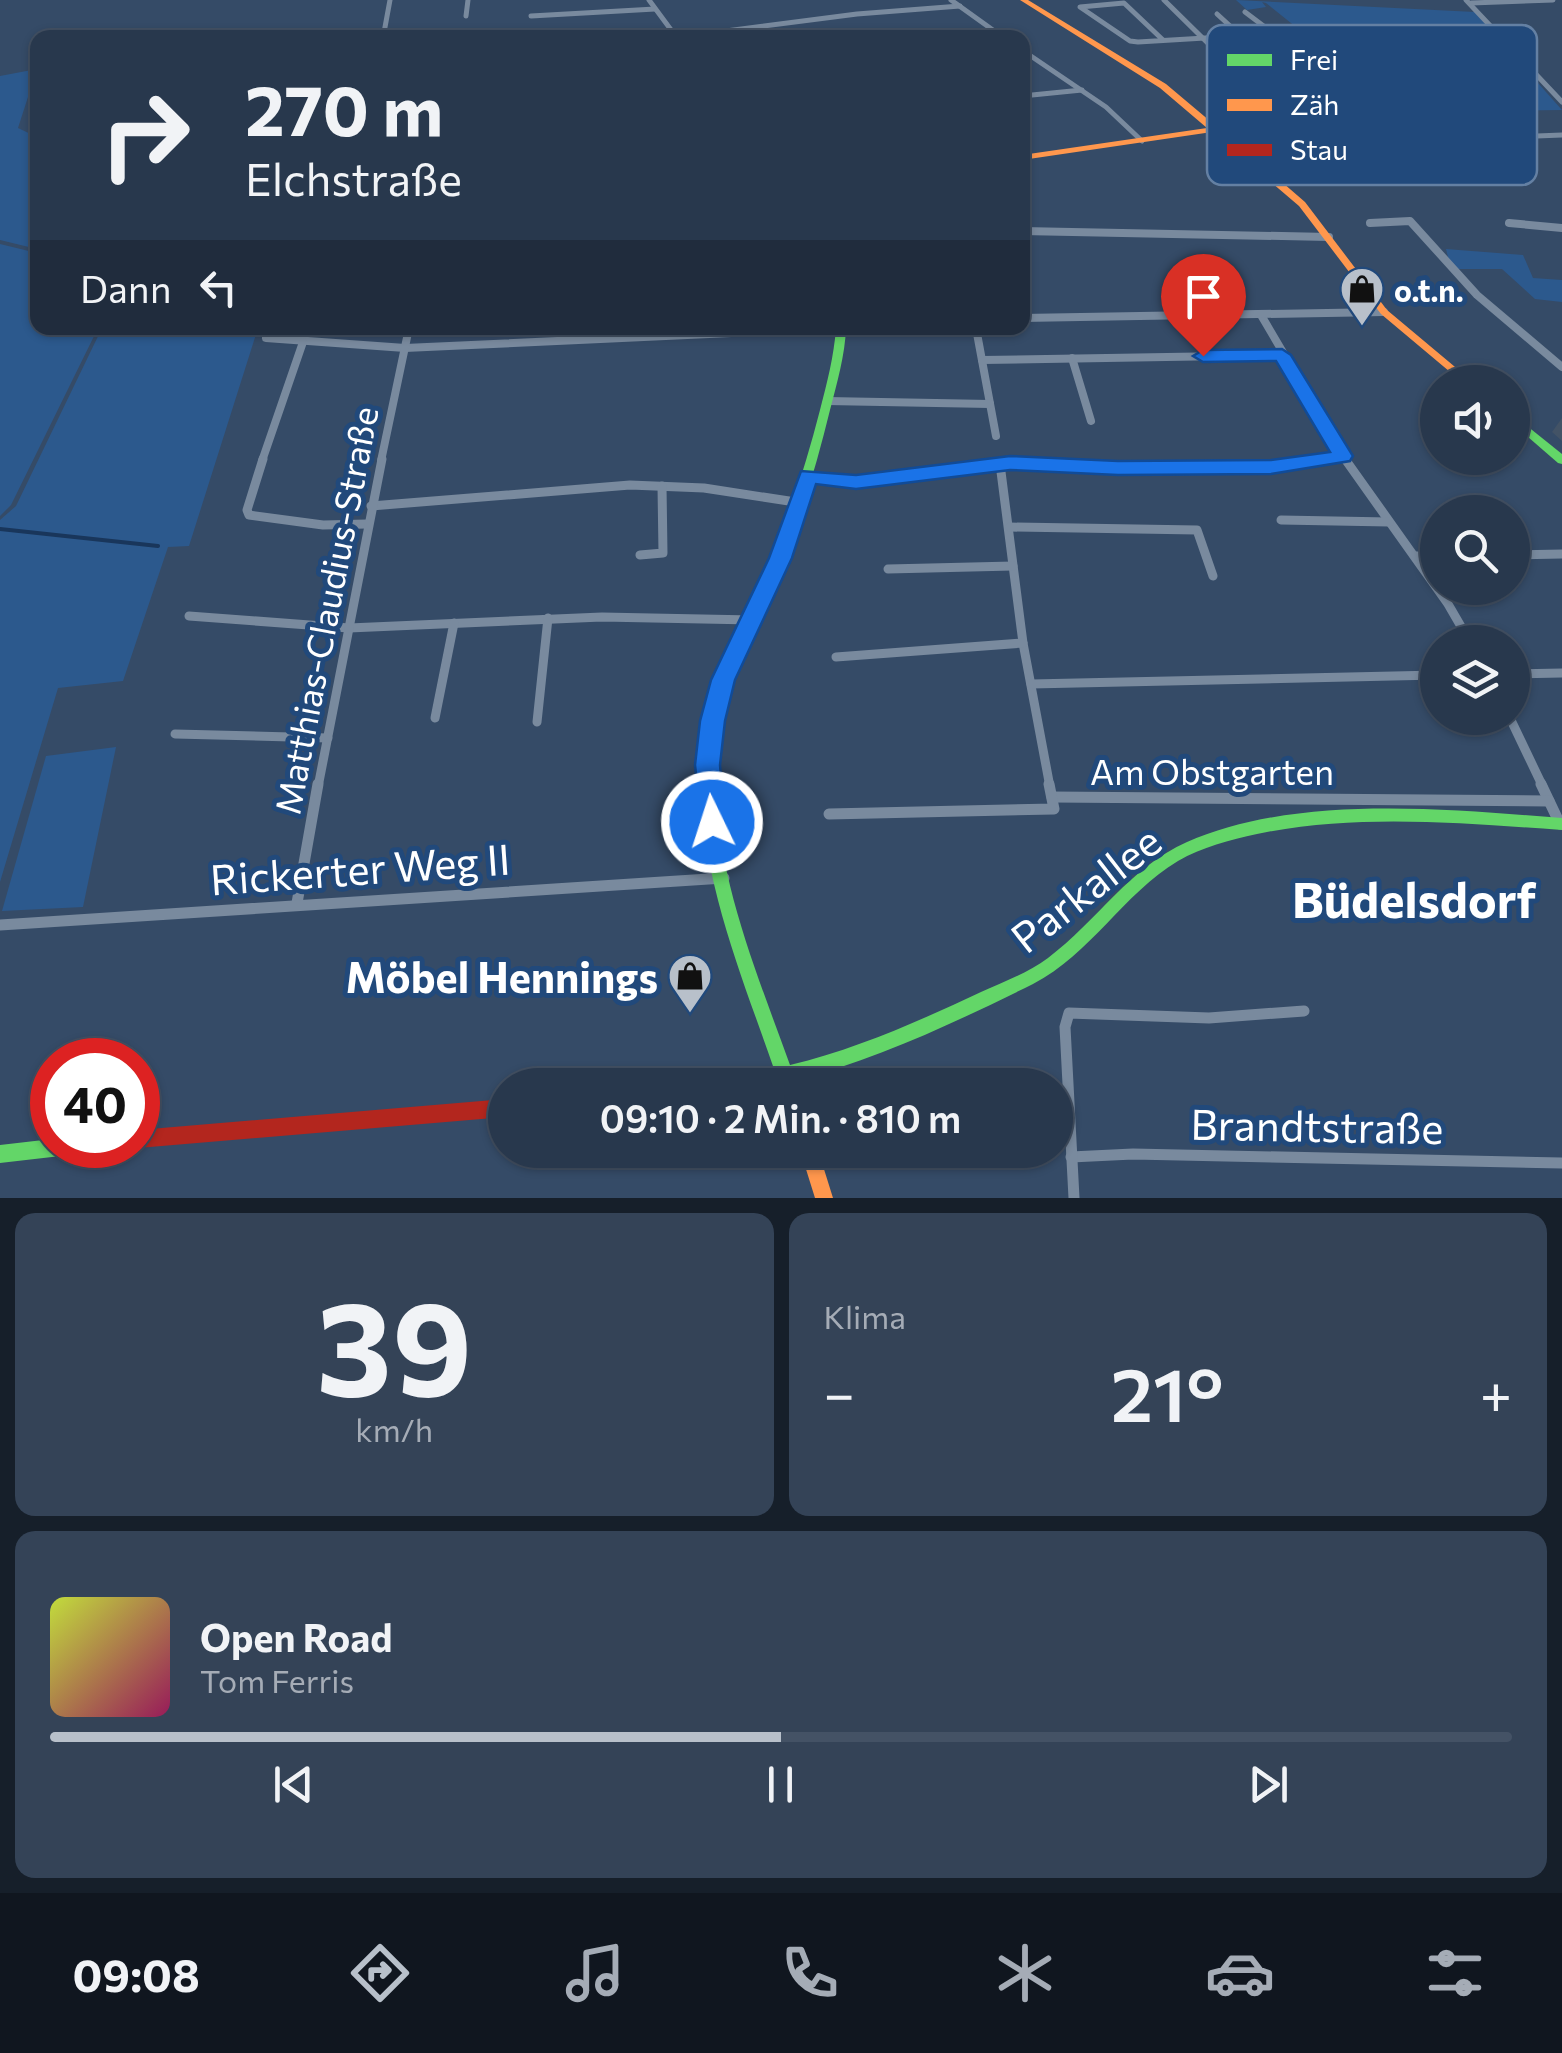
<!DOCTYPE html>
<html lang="de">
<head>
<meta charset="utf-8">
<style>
  :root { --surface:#28384d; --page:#344357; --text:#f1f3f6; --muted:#a5acb6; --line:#445265; --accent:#b8c0ca }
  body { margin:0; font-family:Commissioner,sans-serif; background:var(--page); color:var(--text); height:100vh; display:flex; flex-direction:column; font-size:38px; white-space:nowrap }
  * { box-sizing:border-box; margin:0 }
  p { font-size:32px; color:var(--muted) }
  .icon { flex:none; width:55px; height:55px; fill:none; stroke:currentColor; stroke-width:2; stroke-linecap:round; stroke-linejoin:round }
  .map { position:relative; height:1198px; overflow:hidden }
  .panel { display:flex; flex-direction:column; gap:15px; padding:15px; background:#161f2a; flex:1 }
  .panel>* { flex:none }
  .hud { position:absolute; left:30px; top:30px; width:1000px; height:305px; border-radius:20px; box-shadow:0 2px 8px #0004,0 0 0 2px var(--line); background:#28384d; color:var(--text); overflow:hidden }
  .controls { position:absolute; left:1420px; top:365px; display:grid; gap:20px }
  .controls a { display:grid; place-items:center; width:110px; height:110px; border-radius:50%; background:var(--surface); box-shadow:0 2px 8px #0004,0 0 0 2px var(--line); font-size:50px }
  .speed { position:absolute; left:30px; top:1038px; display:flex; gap:20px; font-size:50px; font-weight:700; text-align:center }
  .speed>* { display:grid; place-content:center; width:130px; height:130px; border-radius:50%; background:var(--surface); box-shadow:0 2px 8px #0004,0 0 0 2px var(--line); line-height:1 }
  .speed .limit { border:15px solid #d22; background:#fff; color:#111 }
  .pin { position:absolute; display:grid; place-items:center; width:85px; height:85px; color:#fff; margin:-102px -42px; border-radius:50% 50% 50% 0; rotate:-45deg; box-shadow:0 0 10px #0007 }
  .pin .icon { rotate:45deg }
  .me { position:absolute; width:110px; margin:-55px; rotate:356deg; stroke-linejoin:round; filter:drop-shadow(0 0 8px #0008) }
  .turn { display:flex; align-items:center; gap:35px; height:210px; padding:0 50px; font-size:45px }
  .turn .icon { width:130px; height:130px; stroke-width:2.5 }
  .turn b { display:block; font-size:70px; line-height:85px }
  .then { display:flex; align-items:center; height:95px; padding:0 50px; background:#0003; gap:20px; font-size:38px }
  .big { font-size:75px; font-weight:600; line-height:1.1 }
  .panel .tile { flex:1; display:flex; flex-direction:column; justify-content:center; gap:15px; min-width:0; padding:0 35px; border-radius:20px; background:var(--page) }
  .panel .dial { align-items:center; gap:0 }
  .dial b { font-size:130px; line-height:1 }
  .song { display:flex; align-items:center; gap:30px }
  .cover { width:120px; height:120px; border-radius:15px; background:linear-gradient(135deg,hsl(70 70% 55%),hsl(330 70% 35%)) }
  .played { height:10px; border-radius:5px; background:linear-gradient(90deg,var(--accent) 50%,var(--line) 50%) }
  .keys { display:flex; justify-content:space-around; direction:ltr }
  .heat { display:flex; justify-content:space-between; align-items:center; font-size:55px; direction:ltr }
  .panel .tiles { flex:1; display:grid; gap:15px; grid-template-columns:1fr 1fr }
  .tile:last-child { grid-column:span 2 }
  .trip { position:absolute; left:488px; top:1068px; width:585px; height:100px; border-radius:50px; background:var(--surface); box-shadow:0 2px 8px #0004,0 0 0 2px var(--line); font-weight:600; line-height:100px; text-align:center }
  .tab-bar { display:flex; height:160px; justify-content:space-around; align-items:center; background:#10161f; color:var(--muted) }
  .tab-bar .icon { width:70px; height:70px }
  .tab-bar .current { color:var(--accent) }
  .tab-bar b { font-size:45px; color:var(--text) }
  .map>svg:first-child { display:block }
</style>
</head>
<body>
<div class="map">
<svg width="1562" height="1198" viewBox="0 0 1562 1198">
  <rect width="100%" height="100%" fill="#354b67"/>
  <g fill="#2c598d">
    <path d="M1236,0L1475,12L1562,110L1378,113L1328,47H1321L1266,3L1262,2L1266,7L1247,10Z"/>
    <path d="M37,69L18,128L37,137V249L0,240V76Z"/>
    <path d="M0,244L37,253L38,328H98L11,505L0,516Z"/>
    <path d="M1446,249L1523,255L1533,278L1562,280V302L1535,299L1502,269H1457L1449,261Z"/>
    <path d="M102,328H258L189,546L168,547L123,681L58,688L0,882V520L16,506Z"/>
    <path d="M116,747L83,907L2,911L46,756Z"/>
  </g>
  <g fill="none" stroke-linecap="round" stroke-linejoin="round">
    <path stroke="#19365b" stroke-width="4" d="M0,529L158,546"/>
    <g stroke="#798a9e" stroke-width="5">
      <path d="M649,0L677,38"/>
      <path d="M951,0L1004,38"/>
      <path d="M1164,0L1230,65L1307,116L1331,144"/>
      <path d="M1466,0L1562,102"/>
      <path d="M1471,3L1553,0"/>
      <path d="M1217,14L1241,36"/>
      <path d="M466,16L468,0"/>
      <path d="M531,16L655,9"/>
      <path d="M383,38L390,0"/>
      <path d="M672,38L857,14L960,6"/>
      <path d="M1163,40L1124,3L1080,7L1130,41L1138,42L1274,34L1245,12"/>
      <path d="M1022,50L1106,107L1142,141"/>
      <path d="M1022,96L1082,90"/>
      <path d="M1248,157L1344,143L1562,135"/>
    </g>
    <g stroke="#798a9e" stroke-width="8">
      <path d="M1370,223L1410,221L1477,295L1562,367"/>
      <path d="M1509,223L1562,228"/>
      <path d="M1022,231L1329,237"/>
      <path d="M1261,315L1347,461"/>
      <path d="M1022,318L1384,312"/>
      <path d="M269,328L266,338L405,348L838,328"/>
      <path d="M976,328L996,436"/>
      <path d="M1072,358L1091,421"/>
      <path d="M982,360L1282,355"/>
      <path d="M827,401L990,404"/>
      <path d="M262,461L303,342"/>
      <path d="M381,461L409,328"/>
      <path d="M1308,461L1343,456"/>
    </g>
    <g stroke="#798a9e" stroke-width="9">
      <path d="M263,459L247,510L249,515L323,525L367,524"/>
      <path d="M1345,459L1448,604L1470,642"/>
      <path d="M1000,464L1023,643L1050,787"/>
      <path d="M809,476L856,482L1010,463L1117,468L1271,467L1324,459"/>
      <path d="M371,506L630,485L704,488L802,503"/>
      <path d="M1281,520L1389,522"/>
      <path d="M1010,527L1197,530L1213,576"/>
      <path d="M640,555L663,553L662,486"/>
      <path d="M1512,555L1562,554"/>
      <path d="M1415,556H1438"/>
      <path d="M888,569L1013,566"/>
      <path d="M189,616L349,628L602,617L753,620"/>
      <path d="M836,657L1023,643"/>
      <path d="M1512,674L1562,673"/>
      <path d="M1031,684L1438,675"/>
      <path d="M435,718L454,623"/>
      <path d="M1510,718L1543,787"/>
      <path d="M537,722L548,618"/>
      <path d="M175,734L328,738"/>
      <path d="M318,787L382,459"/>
    </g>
    <g stroke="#798a9e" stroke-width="11">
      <path d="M1541,784L1560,824"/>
      <path d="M1052,797L1549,801"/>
      <path d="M829,814L1054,809L1049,784"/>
      <path d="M297,903L318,784"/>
      <path d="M0,925L724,878"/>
      <path d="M1071,1157L1133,1154L1562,1163"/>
      <path d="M1074,1198L1065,1027L1069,1013L1209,1018L1304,1011"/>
    </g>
    <g fill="#63d668" fill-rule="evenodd">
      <path d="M836,328H846C845,355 837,383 830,410C814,476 793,542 766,605C750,642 726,678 720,718C700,839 750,954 790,1065C857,1049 919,1021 981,992C1003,982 1028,973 1048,958C1097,921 1130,867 1187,842C1297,794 1445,809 1562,818V830C1461,823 1357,813 1257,834C1230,840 1202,847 1178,861C1123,894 1091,954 1033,984C956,1022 878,1059 795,1081L794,1085H729L731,1079L774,1069C735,956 683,837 707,716C714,676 737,641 754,604C781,541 803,476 820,410C827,383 834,356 836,328Z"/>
      <path d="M1512,414L1562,454V464L1558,463L1512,423Z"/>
      <path d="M52,1139V1145H87L84,1151L78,1154L0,1163V1145Z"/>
    </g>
    <g fill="#ff974d" fill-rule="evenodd">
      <path d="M1020,0H1028L1166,84L1261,164L1305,202L1387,310L1473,382H1462L1381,314L1299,206L1212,132L1022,160V155L1207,128L1160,88Z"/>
      <path d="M800,1150H818L833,1198H815Z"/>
    </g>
    <path fill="#b3261e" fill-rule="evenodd" d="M505,1099V1117L138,1148L132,1145H138V1130Z"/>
  </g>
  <g fill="#435366">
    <path d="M1327,101L1376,120L1370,134L1342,136L1322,115Z"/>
    <path d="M1562,418V441L1552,432Z"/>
  </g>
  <path fill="#1a73e8" stroke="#114b97" stroke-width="2.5" d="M1282,349L1291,355L1353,456L1350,461L1271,474L1118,475L1010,470L856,489L816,484L792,558L735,680L725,721L720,765L725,822L721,831L712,834L702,831L695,765L700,721L711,680L769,558L801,471L856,475L1010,456L1118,461L1271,460L1330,452L1276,361L1203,362L1193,356L1203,350Z"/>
  <defs>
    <symbol id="shop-pin" viewBox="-11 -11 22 30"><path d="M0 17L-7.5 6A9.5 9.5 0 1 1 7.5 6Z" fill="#b8c0ca" stroke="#21497b"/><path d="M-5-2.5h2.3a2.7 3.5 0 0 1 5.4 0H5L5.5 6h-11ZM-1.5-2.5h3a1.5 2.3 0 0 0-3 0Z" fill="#111"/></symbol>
  </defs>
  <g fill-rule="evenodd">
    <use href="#shop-pin" x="1337" y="264" width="50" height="68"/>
    <use href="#shop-pin" x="665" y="951" width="50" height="68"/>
  </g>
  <g text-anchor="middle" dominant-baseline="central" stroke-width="10" stroke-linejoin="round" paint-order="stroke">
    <g font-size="30" font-weight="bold" fill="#fff" stroke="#21497b" text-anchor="start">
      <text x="1394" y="289">o.t.n.</text>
    </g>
    <g font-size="35" fill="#fff" stroke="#21497b">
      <text transform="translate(325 610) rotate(-79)">Matthias-Claudius-Straße</text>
      <text x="1212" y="770">Am Obstgarten</text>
    </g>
    <g font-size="42" fill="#fff" stroke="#21497b">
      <text transform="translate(360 868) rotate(-4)">Rickerter Weg II</text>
      <text transform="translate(1085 888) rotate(-38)">Parkallee</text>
      <text transform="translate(1317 1125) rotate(1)">Brandtstraße</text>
    </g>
    <g font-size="42" font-weight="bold" fill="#fff" stroke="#21497b" text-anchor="end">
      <text x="658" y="976">Möbel Hennings</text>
    </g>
    <g font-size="48" font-weight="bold" fill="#fff" stroke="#21497b">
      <text x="1414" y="898">Büdelsdorf</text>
    </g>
  </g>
  <rect x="1207" y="25" width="330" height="160" rx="15" fill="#21497b" stroke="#6480a3" stroke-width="2.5"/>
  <rect x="1227" y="54" width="45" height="12" fill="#63d668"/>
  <rect x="1227" y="99" width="45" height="12" fill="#ff974d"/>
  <rect x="1227" y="144" width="45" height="12" fill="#b3261e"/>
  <g font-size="28" fill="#fff">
    <text x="1290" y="70">Frei</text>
    <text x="1290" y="115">Zäh</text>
    <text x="1290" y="160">Stau</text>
  </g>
</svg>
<div class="controls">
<a><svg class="icon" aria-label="sound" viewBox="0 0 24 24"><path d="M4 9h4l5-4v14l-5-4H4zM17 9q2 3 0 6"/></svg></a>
<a><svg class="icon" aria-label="search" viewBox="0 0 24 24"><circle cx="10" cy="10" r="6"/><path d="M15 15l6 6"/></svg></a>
<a><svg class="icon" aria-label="layers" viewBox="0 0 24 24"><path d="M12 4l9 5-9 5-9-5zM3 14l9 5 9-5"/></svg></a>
</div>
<div class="speed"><div class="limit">40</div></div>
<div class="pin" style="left:1203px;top:356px;background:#d93025"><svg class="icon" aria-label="arrive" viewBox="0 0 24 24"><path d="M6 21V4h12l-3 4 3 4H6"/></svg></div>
<svg class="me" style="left:712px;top:822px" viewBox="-20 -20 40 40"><circle r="17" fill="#1a73e8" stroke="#fff" stroke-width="3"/><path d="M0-11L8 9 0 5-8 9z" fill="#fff"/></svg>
<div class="trip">09:10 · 2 Min. · 810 m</div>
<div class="hud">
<div class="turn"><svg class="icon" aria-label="right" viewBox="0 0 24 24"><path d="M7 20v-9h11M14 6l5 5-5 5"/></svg><div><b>270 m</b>Elchstraße</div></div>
<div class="then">Dann<svg class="icon" aria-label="left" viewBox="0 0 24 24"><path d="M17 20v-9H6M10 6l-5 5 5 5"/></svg></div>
</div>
</div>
<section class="panel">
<div class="tiles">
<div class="tile dial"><b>39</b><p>km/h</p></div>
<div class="tile"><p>Klima</p>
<div class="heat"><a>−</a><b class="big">21°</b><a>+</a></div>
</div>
<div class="tile">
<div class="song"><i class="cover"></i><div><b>Open Road</b><p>Tom Ferris</p></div></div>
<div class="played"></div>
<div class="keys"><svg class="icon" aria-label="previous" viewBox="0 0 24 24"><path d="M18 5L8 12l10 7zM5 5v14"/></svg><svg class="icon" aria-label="pause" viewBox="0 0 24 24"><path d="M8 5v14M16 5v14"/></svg><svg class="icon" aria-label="next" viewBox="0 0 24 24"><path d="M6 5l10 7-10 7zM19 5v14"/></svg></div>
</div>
</div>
</section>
<nav class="tab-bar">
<b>09:08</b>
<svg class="icon current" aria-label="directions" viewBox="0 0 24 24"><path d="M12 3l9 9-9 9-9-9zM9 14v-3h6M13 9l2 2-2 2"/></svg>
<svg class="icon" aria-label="music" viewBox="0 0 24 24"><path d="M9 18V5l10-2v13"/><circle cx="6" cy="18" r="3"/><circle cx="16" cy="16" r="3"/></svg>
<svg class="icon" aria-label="phone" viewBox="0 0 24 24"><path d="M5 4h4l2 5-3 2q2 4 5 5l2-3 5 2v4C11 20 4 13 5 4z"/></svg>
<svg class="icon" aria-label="climate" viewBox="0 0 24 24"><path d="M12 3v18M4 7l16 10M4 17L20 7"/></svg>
<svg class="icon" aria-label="car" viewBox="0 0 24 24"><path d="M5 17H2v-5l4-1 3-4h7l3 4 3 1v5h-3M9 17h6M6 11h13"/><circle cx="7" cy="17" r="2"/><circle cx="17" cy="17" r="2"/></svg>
<svg class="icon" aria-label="filters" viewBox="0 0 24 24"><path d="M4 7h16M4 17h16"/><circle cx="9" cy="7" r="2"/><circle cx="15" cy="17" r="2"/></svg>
</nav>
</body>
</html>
